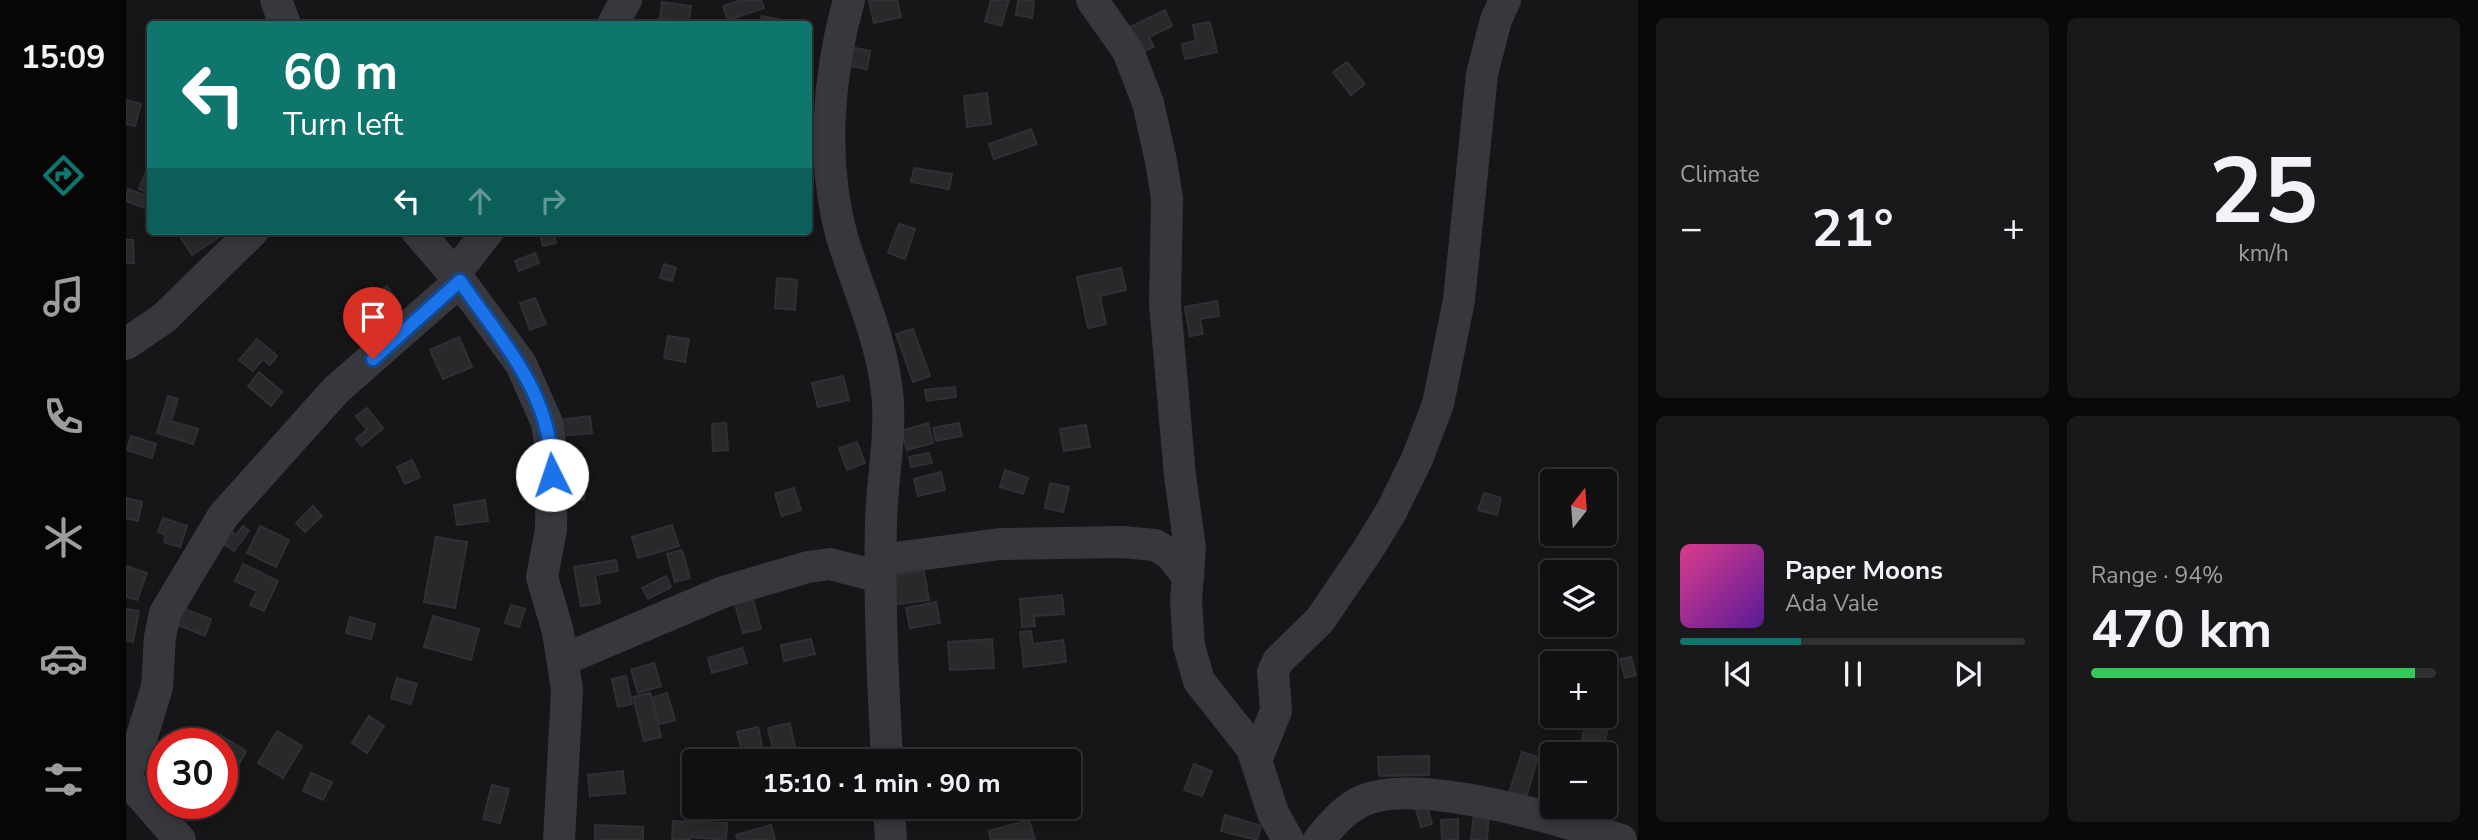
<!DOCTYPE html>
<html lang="en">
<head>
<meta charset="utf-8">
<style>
  :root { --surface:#101012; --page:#19191b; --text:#f1f3f6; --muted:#9c9d9f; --line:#303032; --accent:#0f766e }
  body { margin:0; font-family:"Nunito Sans",sans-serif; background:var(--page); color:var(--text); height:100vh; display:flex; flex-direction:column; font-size:26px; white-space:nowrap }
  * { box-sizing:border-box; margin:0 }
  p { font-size:23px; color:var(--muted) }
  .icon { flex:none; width:38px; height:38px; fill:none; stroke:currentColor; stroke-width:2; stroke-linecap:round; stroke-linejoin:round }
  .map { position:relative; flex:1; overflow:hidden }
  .sheet { display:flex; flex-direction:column; gap:18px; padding:18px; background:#09090a; width:840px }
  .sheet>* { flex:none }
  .guide { position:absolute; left:21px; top:21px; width:665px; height:214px; border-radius:7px; box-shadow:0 4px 10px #0003,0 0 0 2px var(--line); background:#0f766e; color:#fff; overflow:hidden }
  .needle { width:46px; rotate:17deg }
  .controls { position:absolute; left:1414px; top:469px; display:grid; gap:14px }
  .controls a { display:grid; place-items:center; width:77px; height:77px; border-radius:7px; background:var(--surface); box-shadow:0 4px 10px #0003,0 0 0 2px var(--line); font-size:35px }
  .speed { position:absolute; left:21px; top:728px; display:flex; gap:14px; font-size:35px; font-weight:700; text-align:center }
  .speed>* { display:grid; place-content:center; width:91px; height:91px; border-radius:50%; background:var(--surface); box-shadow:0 4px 10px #0003,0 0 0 2px var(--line); line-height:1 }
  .speed .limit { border:10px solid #d22; background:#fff; color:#111 }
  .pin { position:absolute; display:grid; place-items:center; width:60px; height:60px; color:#fff; margin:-72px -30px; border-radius:50% 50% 50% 0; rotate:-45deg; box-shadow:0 0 7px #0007 }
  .pin .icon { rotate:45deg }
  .me { position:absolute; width:77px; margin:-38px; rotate:356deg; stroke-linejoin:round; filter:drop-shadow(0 0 5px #0008) }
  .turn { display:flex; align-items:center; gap:24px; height:147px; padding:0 21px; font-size:32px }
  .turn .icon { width:91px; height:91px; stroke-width:2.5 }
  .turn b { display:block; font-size:49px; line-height:60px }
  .lanes { display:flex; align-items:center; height:66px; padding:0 21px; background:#0003; justify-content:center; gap:35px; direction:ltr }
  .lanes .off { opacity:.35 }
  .big { font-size:52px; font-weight:700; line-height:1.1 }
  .sheet .widget { flex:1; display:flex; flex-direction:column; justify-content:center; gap:10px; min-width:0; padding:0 24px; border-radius:10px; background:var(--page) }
  .sheet .dial { align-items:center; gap:0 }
  .dial b { font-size:91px; line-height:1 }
  .song { display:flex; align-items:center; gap:21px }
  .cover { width:84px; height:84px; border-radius:10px; background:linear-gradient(135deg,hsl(330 70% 55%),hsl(270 70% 35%)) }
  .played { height:7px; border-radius:4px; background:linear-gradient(90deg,var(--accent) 35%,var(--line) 35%) }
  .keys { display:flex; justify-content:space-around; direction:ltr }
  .heat { display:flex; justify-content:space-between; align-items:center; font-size:38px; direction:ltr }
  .charge { height:10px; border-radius:5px; background:linear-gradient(90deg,#34c759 94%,var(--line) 0) }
  .sheet .tiles { flex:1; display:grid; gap:18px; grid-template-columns:repeat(2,1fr) }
  .trip { position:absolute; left:556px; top:749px; width:399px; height:70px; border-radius:7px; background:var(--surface); box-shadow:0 4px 10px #0003,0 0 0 2px var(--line); font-weight:700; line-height:70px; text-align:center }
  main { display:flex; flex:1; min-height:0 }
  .dock { display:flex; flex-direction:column; width:126px; justify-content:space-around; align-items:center; background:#060607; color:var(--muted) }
  .dock .icon { width:49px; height:49px }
  .dock .on { color:var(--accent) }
  .dock b { font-size:32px; color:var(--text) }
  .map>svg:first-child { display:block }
</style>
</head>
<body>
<main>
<nav class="dock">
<b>15:09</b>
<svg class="icon on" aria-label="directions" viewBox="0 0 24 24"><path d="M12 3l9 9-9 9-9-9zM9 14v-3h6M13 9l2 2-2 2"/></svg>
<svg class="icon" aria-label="music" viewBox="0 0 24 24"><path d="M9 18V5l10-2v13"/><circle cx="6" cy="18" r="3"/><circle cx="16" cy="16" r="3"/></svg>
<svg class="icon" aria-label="phone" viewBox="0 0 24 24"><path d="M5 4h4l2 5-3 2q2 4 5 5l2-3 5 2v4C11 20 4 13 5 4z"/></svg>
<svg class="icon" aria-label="climate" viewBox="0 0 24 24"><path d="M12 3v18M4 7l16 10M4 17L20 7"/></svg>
<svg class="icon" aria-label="car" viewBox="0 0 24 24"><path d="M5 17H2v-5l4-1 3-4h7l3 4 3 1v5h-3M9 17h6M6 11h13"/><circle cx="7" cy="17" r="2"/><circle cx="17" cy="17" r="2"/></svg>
<svg class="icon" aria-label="filters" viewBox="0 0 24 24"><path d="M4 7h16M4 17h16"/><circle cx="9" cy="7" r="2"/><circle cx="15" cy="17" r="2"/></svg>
</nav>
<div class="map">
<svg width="1512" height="840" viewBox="0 0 1512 840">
  <rect width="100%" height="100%" fill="#161618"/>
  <g fill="#29292c" stroke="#303034" stroke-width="2">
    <path d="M616,0H635L638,8L602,20L597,6Z"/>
    <path d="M743,0H771L775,17L748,23Z"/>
    <path d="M865,0H883L875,26L859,21Z"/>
    <path d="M892,0H908L906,18L890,15Z"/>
    <path d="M536,2L565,6L563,21L534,18Z"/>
    <path d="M1039,10L1046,26L1023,37L1028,47L1017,52L1004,27Z"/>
    <path d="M636,16L665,22L664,24H634Z"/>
    <path d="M1084,22L1091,52L1059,59L1056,44L1070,41L1067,25Z"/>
    <path d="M715,45L744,51L741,69L712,64Z"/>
    <path d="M1221,62L1239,84L1225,95L1207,72Z"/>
    <path d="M861,93L865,124L841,127L838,96Z"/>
    <path d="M0,100L15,104L9,126L0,124Z"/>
    <path d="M905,129L911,144L868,159L863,144Z"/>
    <path d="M788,168L826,174L823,189L785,182Z"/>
    <path d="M21,169L24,171V193L13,189Z"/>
    <path d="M2,189L24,197V210L0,201Z"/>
    <path d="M773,224L789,229L779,259L762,253Z"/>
    <path d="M87,231L92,238L66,255L51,232Z"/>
    <path d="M413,231H427L430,243L417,246Z"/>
    <path d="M0,240H7L8,263H0Z"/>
    <path d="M409,253L413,263L393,271L389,261Z"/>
    <path d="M538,264L550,268L546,281L534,278Z"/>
    <path d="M995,268L1000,290L974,296L980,324L962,328L951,277Z"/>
    <path d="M651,278L671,280L669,310L649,308Z"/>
    <path d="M261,286L275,306L245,327L231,308Z"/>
    <path d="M409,298L420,324L404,330L394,303Z"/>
    <path d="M1091,301L1093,316L1074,319L1077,334L1064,336L1059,307Z"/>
    <path d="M787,329L804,376L787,382L770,334Z"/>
    <path d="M542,336L563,339L559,362L538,358Z"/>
    <path d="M333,337L346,367L317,379L304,350Z"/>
    <path d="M131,339L151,356L144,365L137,359L127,371L113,360Z"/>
    <path d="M133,372L156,392L145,406L122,386Z"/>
    <path d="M717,376L723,400L692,407L686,383Z"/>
    <path d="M829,387L830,397L801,401L799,390Z"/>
    <path d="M42,396L52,399L45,421L72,429L67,444L31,433Z"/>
    <path d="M241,408L257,428L236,446L230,439L241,430L230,416Z"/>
    <path d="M464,416L466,433L433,436L431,420Z"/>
    <path d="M600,423L602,450L587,451L586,424Z"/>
    <path d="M802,423L807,443L781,450L775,431Z"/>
    <path d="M833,423L836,436L810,441L807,428Z"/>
    <path d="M960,425L964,447L938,451L934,429Z"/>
    <path d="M5,436L30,444L26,458L1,450Z"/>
    <path d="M731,442L739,463L721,470L713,448Z"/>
    <path d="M803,453L806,463L785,467L783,457Z"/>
    <path d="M286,460L294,477L279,484L271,467Z"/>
    <path d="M879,470L902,478L897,494L874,487Z"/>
    <path d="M815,472L819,490L792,496L788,479Z"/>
    <path d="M435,483L459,486L458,500L434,498Z"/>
    <path d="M924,483L943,487L937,512L919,508Z"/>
    <path d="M668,488L675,510L656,516L649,494Z"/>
    <path d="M1358,493L1375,498L1371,515L1352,510Z"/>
    <path d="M0,498L16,502L12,521L0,518Z"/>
    <path d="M359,500L362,521L331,525L328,505Z"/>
    <path d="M187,506L196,516L179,532L170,523Z"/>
    <path d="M37,518L61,526L54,547L38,542L40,535L32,532Z"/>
    <path d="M546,525L553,546L512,558L506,537Z"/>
    <path d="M117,526L123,531L108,551L92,540L101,528L110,535Z"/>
    <path d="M134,526L163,540L150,567L121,553Z"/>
    <path d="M310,537L341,542L329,608L298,602Z"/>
    <path d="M556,550L564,578L549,582L541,554Z"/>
    <path d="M490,560L492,571L469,575L474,603L455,606L448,567Z"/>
    <path d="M117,564L152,581L138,611L124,605L131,591L109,581Z"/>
    <path d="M0,566L21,573L11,600L0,597Z"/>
    <path d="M798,571L803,600L767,605L762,576Z"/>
    <path d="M540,576L545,587L522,599L516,588Z"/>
    <path d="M936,595L938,614L908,616L909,626L896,627L894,599Z"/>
    <path d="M627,599L635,629L617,633L609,604Z"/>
    <path d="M810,602L814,623L784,628L780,608Z"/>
    <path d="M385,605L399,609L393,627L379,623Z"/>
    <path d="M53,607L85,619L79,636L47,623Z"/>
    <path d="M0,609L13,611L7,642L0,640Z"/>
    <path d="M307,616L353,629L345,660L298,647Z"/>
    <path d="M224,617L249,624L245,639L220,633Z"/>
    <path d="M905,631L907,644L937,640L940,662L898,667L894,632Z"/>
    <path d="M685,639L689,654L658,661L655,645Z"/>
    <path d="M866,639L868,668L824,670L822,642Z"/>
    <path d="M616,648L621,663L586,673L582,658Z"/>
    <path d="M1505,657L1510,675L1499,678L1494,659Z"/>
    <path d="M528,663L535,686L512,693L505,670Z"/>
    <path d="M1426,664V697L1419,698L1415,665Z"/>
    <path d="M500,676L506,704L492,707L486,679Z"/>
    <path d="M271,678L291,684L285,704L265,698Z"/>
    <path d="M524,693L535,737L518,741L507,697Z"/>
    <path d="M541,693L549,720L534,724L526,698Z"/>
    <path d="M243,716L258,726L241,753L226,743Z"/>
    <path d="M664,723L670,754L649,758L642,728Z"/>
    <path d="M632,727L637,750L617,755L611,732Z"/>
    <path d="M1459,727L1481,731L1477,754L1453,753Z"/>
    <path d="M151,731L176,746L157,778L132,763Z"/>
    <path d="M94,735L120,751L113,764L96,755V744H89Z"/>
    <path d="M1396,752L1412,757L1400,798L1383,793Z"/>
    <path d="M1303,756V775L1253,776L1252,757Z"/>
    <path d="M1068,764L1086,771L1076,796L1058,790Z"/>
    <path d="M497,771L499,793L464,796L462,775Z"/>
    <path d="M185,773L206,782L197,800L177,791Z"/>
    <path d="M366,785L383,789L374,823L357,819Z"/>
    <path d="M1300,803L1306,824L1295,827L1289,806Z"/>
    <path d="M1348,814L1363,815L1361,840H1345Z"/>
    <path d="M1099,815L1135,826L1131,840L1095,831Z"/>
    <path d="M1332,819V840H1316L1315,820Z"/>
    <path d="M903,820L909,840H865L863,831Z"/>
    <path d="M547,821L601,823L600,840L564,837V840H546Z"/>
    <path d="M469,825L517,827V840H469Z"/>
    <path d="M645,825L649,840H612L610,835Z"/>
  </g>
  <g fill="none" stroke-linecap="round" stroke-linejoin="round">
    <g stroke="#37383d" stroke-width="32">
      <path d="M150,0L159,24"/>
      <path d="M723,0C702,75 695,161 716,237C731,286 753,333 760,384C767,430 756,476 755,522C753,602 757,681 761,761"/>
      <path d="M966,0L1002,51L1022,103L1035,161L1041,198L1039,304L1054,476L1064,548L1060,601L1063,646L1073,681L1126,748L1147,813L1162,840"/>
      <path d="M487,24L500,0"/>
      <path d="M291,231L334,281L395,364L421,423L426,458L425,530L416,577L432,632L441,690L433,840"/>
      <path d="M328,275L362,231"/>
      <path d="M0,344L38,318L127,231"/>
      <path d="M754,560L874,544L996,542L1029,545L1044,554L1062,577"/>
      <path d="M437,660L597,592L682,567L704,564L754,577"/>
      <path d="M1131,758L1150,711L1147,672L1152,661L1194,620L1241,551L1265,512L1291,459L1312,404L1333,300L1356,74L1370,20L1379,0"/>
      <path d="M0,775L16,736L31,687L34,637L39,613L97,516L210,390L334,281"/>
      <path d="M0,778L54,840"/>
      <path d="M763,807L765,840"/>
      <path d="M1193,840C1205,825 1216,812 1232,803C1285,773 1438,821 1495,840"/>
    </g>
  </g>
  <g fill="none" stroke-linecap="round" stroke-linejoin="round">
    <defs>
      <path id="route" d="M247,359L334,281C377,344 427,394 426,475"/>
    </defs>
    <use href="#route" stroke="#114b97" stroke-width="18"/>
    <use href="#route" stroke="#1a73e8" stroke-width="12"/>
  </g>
</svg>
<div class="controls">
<a><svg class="needle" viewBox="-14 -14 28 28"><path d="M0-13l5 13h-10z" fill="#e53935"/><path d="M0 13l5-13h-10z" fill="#9c9d9f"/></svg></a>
<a><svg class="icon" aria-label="layers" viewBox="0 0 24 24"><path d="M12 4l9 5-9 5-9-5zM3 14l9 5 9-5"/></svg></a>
<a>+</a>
<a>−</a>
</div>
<div class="speed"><div class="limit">30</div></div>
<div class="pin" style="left:247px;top:359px;background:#d93025"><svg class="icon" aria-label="arrive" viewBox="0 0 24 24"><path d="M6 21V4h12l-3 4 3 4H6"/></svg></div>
<svg class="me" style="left:426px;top:475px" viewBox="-20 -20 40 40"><circle r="19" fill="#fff"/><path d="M0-13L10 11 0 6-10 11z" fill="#1a73e8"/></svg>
<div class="trip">15:10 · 1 min · 90 m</div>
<div class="guide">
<div class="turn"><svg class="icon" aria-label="left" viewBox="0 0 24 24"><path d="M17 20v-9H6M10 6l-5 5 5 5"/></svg><div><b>60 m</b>Turn left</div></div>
<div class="lanes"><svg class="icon" aria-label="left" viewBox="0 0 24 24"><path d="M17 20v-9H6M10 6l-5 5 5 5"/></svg><svg class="icon off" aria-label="ahead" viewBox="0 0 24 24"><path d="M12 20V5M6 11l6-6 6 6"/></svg><svg class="icon off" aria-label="right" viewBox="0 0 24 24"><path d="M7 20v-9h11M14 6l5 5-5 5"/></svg></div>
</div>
</div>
<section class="sheet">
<div class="tiles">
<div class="widget"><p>Climate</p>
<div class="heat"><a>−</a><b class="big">21°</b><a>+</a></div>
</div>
<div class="widget dial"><b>25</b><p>km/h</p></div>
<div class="widget">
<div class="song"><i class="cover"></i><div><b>Paper Moons</b><p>Ada Vale</p></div></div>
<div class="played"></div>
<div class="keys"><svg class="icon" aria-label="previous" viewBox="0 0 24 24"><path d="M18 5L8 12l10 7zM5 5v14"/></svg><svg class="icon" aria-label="pause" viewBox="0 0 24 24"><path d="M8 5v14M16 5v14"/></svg><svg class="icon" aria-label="next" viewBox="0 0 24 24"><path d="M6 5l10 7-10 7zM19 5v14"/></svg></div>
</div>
<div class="widget"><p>Range · 94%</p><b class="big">470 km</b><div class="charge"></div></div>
</div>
</section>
</main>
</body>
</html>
